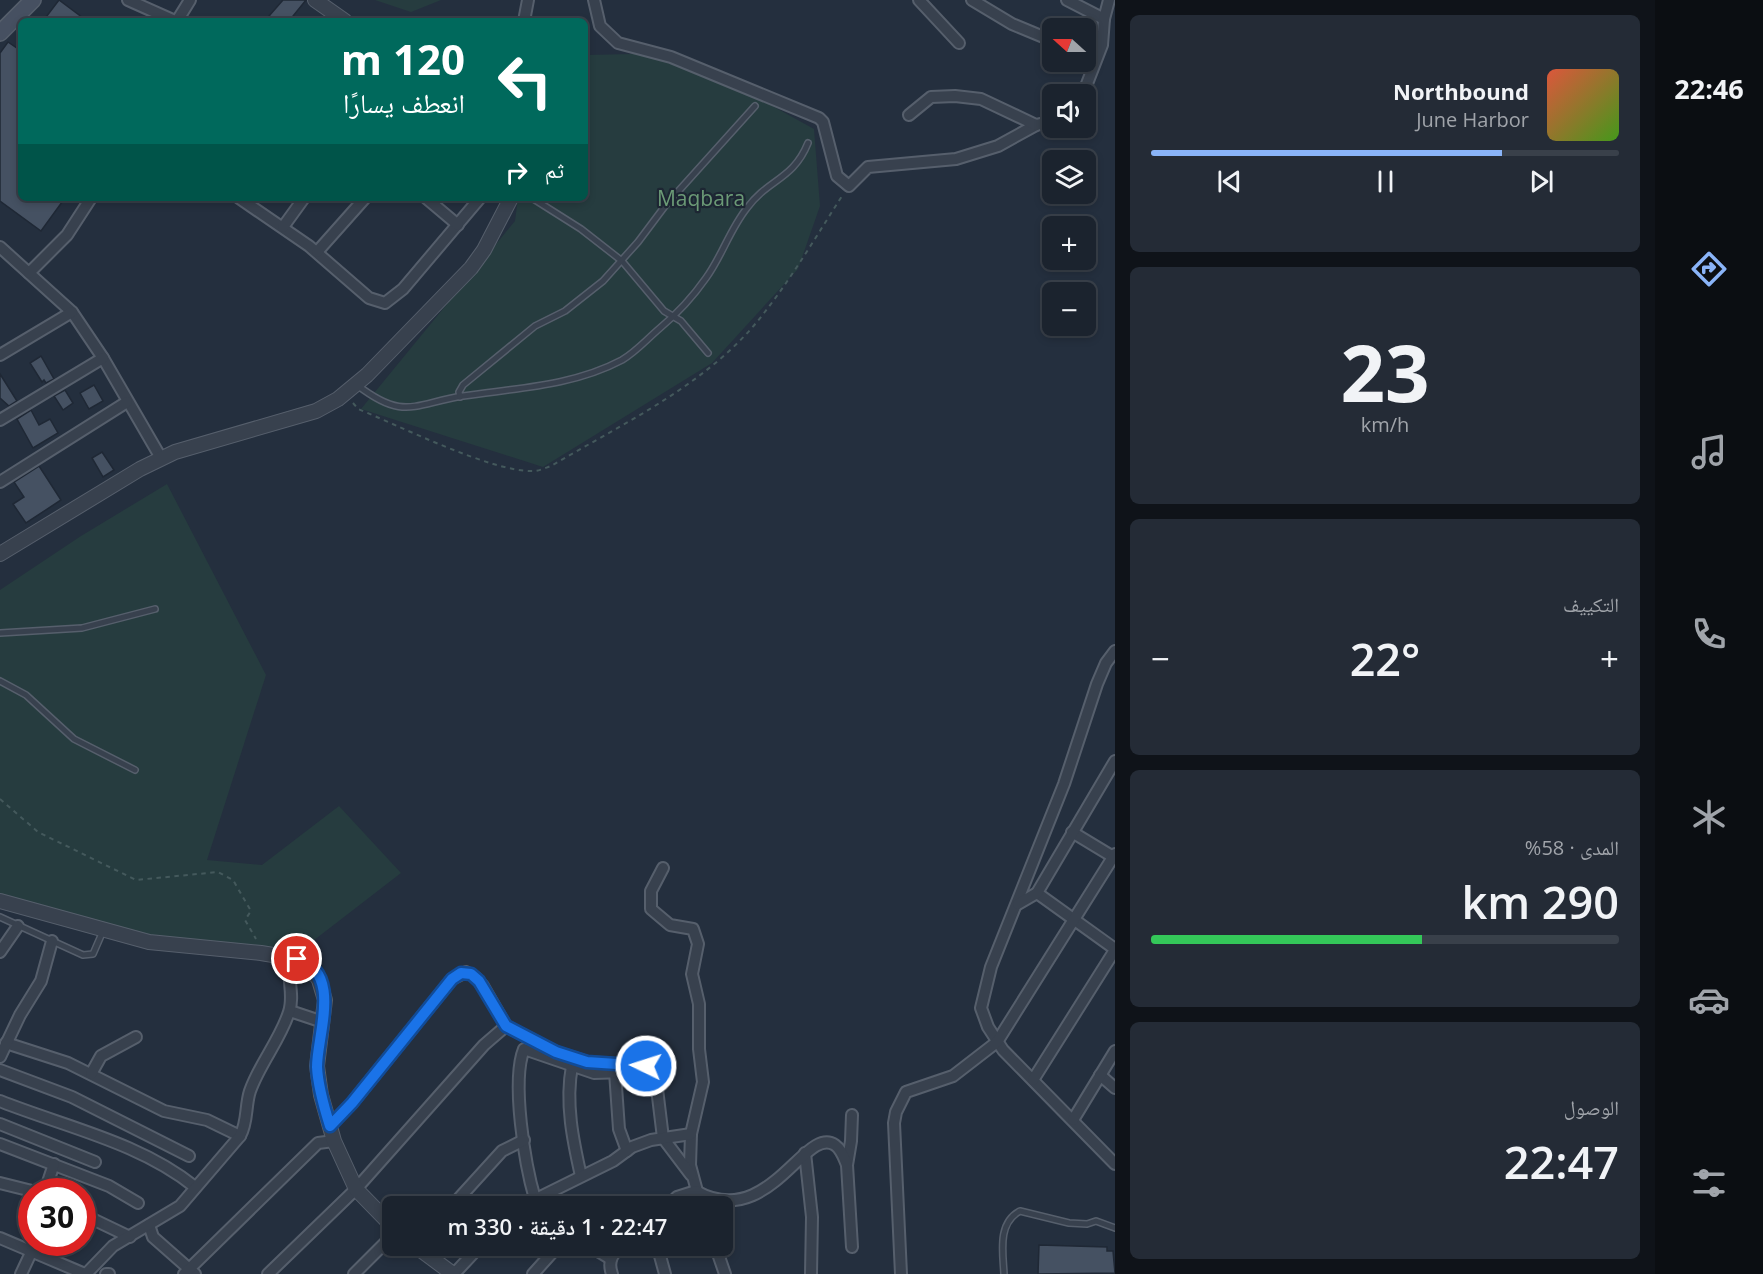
<!DOCTYPE html>
<html lang="ar">
<head>
<meta charset="utf-8">
<style>
  :root { --surface:#1b232e; --page:#242b36; --text:#f1f3f6; --muted:#a0a4aa; --line:#39404a; --accent:#8ab4f8 }
  body { margin:0; font-family:"Open Sans","Noto Naskh Arabic",sans-serif; background:var(--page); color:var(--text); direction:rtl; height:100vh; display:flex; flex-direction:column; font-size:22px; white-space:nowrap }
  * { box-sizing:border-box; margin:0 }
  p { font-size:20px; color:var(--muted) }
  .icon { flex:none; width:33px; height:33px; fill:none; stroke:currentColor; stroke-width:2; stroke-linecap:round; stroke-linejoin:round }
  .map { position:relative; flex:1; overflow:hidden; direction:ltr }
  .sheet { display:flex; flex-direction:column; gap:15px; padding:15px; background:#0f1319; width:540px }
  .sheet>* { flex:none }
  .banner { position:absolute; left:18px; top:18px; width:570px; height:183px; border-radius:9px; box-shadow:0 3px 9px #0003,0 0 0 2px var(--line); direction:rtl; background:#00695c; color:#fff; overflow:hidden }
  .needle { width:39px; rotate:291deg }
  .fabs { position:absolute; left:1042px; top:18px; display:grid; gap:12px }
  .fabs a { display:grid; place-items:center; width:54px; height:54px; border-radius:9px; background:var(--surface); box-shadow:0 3px 9px #0003,0 0 0 2px var(--line); font-size:30px }
  .speed { position:absolute; left:18px; top:1178px; display:flex; gap:12px; font-size:30px; font-weight:700; text-align:center }
  .speed>* { display:grid; place-content:center; width:78px; height:78px; border-radius:50%; background:var(--surface); box-shadow:0 3px 9px #0003,0 0 0 2px var(--line); line-height:1 }
  .speed .limit { border:9px solid #d22; background:#fff; color:#111 }
  .pin { position:absolute; display:grid; place-items:center; width:51px; height:51px; color:#fff; margin:-26px; border:3px solid #fff; border-radius:50%; box-shadow:0 2px 6px #0007 }
  .me { position:absolute; width:66px; margin:-33px; rotate:274deg; stroke-linejoin:round; filter:drop-shadow(0 0 4px #0008) }
  .turn { display:flex; align-items:center; gap:21px; height:126px; padding:0 24px; font-size:27px }
  .turn .icon { width:78px; height:78px; stroke-width:2.5 }
  .turn b { display:block; font-size:42px; line-height:51px }
  .then { display:flex; align-items:center; height:57px; padding:0 24px; background:#0003; gap:12px; font-size:22px }
  .big { font-size:45px; font-weight:600; line-height:1.1 }
  .sheet .widget { flex:1; display:flex; flex-direction:column; justify-content:center; gap:9px; min-width:0; padding:0 21px; border-radius:9px; background:var(--page) }
  .sheet .dial { align-items:center; gap:0 }
  .dial b { font-size:78px; line-height:1 }
  .song { display:flex; align-items:center; gap:18px }
  .cover { width:72px; height:72px; border-radius:9px; background:linear-gradient(135deg,hsl(10 70% 55%),hsl(100 70% 35%)) }
  .played { height:6px; border-radius:3px; background:linear-gradient(90deg,var(--accent) 75%,var(--line) 75%) }
  .keys { display:flex; justify-content:space-around; direction:ltr }
  .heat { display:flex; justify-content:space-between; align-items:center; font-size:33px; direction:ltr }
  .charge { height:9px; border-radius:4px; background:linear-gradient(90deg,#34c759 58%,var(--line) 0) }
  .trip { position:absolute; left:382px; top:1196px; width:351px; height:60px; border-radius:9px; background:var(--surface); box-shadow:0 3px 9px #0003,0 0 0 2px var(--line); font-weight:600; line-height:60px; text-align:center; direction:rtl }
  main { display:flex; flex:1; min-height:0 }
  .menu { display:flex; flex-direction:column; width:108px; justify-content:space-around; align-items:center; background:#0b0e12; color:var(--muted) }
  .menu .icon { width:42px; height:42px }
  .menu .current { color:var(--accent) }
  .menu b { font-size:27px; color:var(--text) }
  .map>svg:first-child { display:block }
</style>
</head>
<body>
<main>
<nav class="menu">
<b>22:46</b>
<svg class="icon current" aria-label="directions" viewBox="0 0 24 24"><path d="M12 3l9 9-9 9-9-9zM9 14v-3h6M13 9l2 2-2 2"/></svg>
<svg class="icon" aria-label="music" viewBox="0 0 24 24"><path d="M9 18V5l10-2v13"/><circle cx="6" cy="18" r="3"/><circle cx="16" cy="16" r="3"/></svg>
<svg class="icon" aria-label="phone" viewBox="0 0 24 24"><path d="M5 4h4l2 5-3 2q2 4 5 5l2-3 5 2v4C11 20 4 13 5 4z"/></svg>
<svg class="icon" aria-label="climate" viewBox="0 0 24 24"><path d="M12 3v18M4 7l16 10M4 17L20 7"/></svg>
<svg class="icon" aria-label="car" viewBox="0 0 24 24"><path d="M5 17H2v-5l4-1 3-4h7l3 4 3 1v5h-3M9 17h6M6 11h13"/><circle cx="7" cy="17" r="2"/><circle cx="17" cy="17" r="2"/></svg>
<svg class="icon" aria-label="filters" viewBox="0 0 24 24"><path d="M4 7h16M4 17h16"/><circle cx="9" cy="7" r="2"/><circle cx="15" cy="17" r="2"/></svg>
</nav>
<section class="sheet">
<div class="widget">
<div class="song"><i class="cover"></i><div><b>Northbound</b><p>June Harbor</p></div></div>
<div class="played"></div>
<div class="keys"><svg class="icon" aria-label="previous" viewBox="0 0 24 24"><path d="M18 5L8 12l10 7zM5 5v14"/></svg><svg class="icon" aria-label="pause" viewBox="0 0 24 24"><path d="M8 5v14M16 5v14"/></svg><svg class="icon" aria-label="next" viewBox="0 0 24 24"><path d="M6 5l10 7-10 7zM19 5v14"/></svg></div>
</div>
<div class="widget dial"><b>23</b><p>km/h</p></div>
<div class="widget"><p>التكييف</p>
<div class="heat"><a>−</a><b class="big">22°</b><a>+</a></div>
</div>
<div class="widget"><p>المدى · 58%</p><b class="big">290 km</b><div class="charge"></div></div>
<div class="widget"><p>الوصول</p><b class="big">22:47</b></div>
</section>
<div class="map">
<svg width="1115" height="1274" viewBox="0 0 1115 1274">
  <rect width="100%" height="100%" fill="#242f3e"/>
  <g fill="#263c3f">
    <path d="M375,0H441L411,12Z"/>
    <path d="M677,53L814,129L820,206L798,269L712,363L543,467L361,409L515,221L518,198H585L587,55Z"/>
    <path d="M167,484L266,675L207,860L262,865L339,806L401,873L300,951L142,936L0,895V590L81,536Z"/>
  </g>
  <g fill="#455162" stroke="#1f2835" stroke-width="1.5">
    <path d="M59,0L87,21H43Z"/>
    <path d="M283,0H306L289,21H278L269,16Z"/>
    <path d="M8,42L21,51V198H65L41,231L0,201V53Z"/>
    <path d="M41,356L54,379L46,383L44,380L42,382L30,363Z"/>
    <path d="M0,374L17,401L9,406L0,398Z"/>
    <path d="M94,385L103,401L89,409L80,393Z"/>
    <path d="M65,390L73,403L63,410L54,396Z"/>
    <path d="M31,410L39,425L50,419L58,433L33,448L17,419Z"/>
    <path d="M102,452L114,470L103,477L92,458Z"/>
    <path d="M39,466L61,500L26,523L13,504L24,497L14,482Z"/>
    <path d="M1039,1245L1107,1247V1251H1113L1115,1273L1038,1274Z"/>
  </g>
  <g fill="none" stroke-linecap="round" stroke-linejoin="round">
    <defs>
      <g id="service">
        <path d="M532,198L581,229L622,261L664,311L681,321L708,353"/>
        <path d="M357,385C404,421 413,404 463,396C517,388 573,386 622,360C637,351 647,339 660,328C678,313 692,298 706,278C722,256 730,229 747,208C768,179 793,180 808,143"/>
        <path d="M460,397L459,392L463,385L535,326L565,311L603,281L638,242L665,206L755,106"/>
        <path d="M0,633L82,628L155,609"/>
        <path d="M0,681L26,695L74,739L135,770"/>
        <path d="M0,917L83,955L93,954L103,931"/>
        <path d="M1004,1274C1003,1253 997,1223 1020,1211L1069,1223L1087,1224L1096,1221L1115,1228"/>
      </g>
      <g id="minor">
        <path d="M128,0L175,21"/>
        <path d="M594,0L600,26L618,43L671,57L819,118L823,122L837,176L849,186L868,167L956,159L998,146L1036,125"/>
        <path d="M919,0L959,43"/>
        <path d="M972,0L1012,24L1053,41"/>
        <path d="M1067,0L1104,19"/>
        <path d="M177,21L190,0"/>
        <path d="M524,21L528,0"/>
        <path d="M1083,94L1102,45L1104,19L1109,0"/>
        <path d="M909,115L931,97L955,96L981,99L1036,125L1053,121"/>
        <path d="M239,198L309,246L369,298L385,303L403,289L480,198"/>
        <path d="M426,198L458,225"/>
        <path d="M283,227L304,198"/>
        <path d="M0,247L72,312L103,358L161,458"/>
        <path d="M317,252L365,198"/>
        <path d="M29,273L67,235L91,198"/>
        <path d="M0,355L72,312"/>
        <path d="M0,420L103,358"/>
        <path d="M0,482L127,402"/>
        <path d="M1115,651L1106,663L1097,684L1064,784L991,967L981,1008L988,1027L1003,1050L1115,1164"/>
        <path d="M1072,832L1115,858"/>
        <path d="M663,868L651,891V909L670,925L693,929L698,944L692,974L699,1004V1049L703,1082L691,1134L690,1165L701,1206"/>
        <path d="M1037,893L1115,949"/>
        <path d="M1018,904L1037,893L1115,761"/>
        <path d="M0,952L18,926"/>
        <path d="M290,1011L323,1022"/>
        <path d="M6,1043L68,1063L164,1111L207,1120L240,1136"/>
        <path d="M0,1057L20,1015L41,981L52,941"/>
        <path d="M572,1066C565,1103 573,1141 581,1176"/>
        <path d="M0,1070L72,1097L189,1156"/>
        <path d="M615,1072L619,1129L627,1151"/>
        <path d="M91,1074L101,1056L136,1037"/>
        <path d="M1100,1075L1115,1088"/>
        <path d="M1033,1080L1115,950"/>
        <path d="M0,1101C65,1127 139,1142 195,1187"/>
        <path d="M1073,1120L1115,1051"/>
        <path d="M0,1124L95,1162"/>
        <path d="M330,1126L352,1103L452,979L466,972L475,977L483,986L506,1026L556,1052L587,1062L646,1066L655,1072L663,1138L691,1175"/>
        <path d="M0,1144L109,1186L138,1203"/>
        <path d="M805,1153L812,1217L811,1274"/>
        <path d="M847,1165L851,1141L852,1115"/>
        <path d="M0,1183L32,1191"/>
        <path d="M45,1191L54,1164"/>
        <path d="M535,1199C525,1165 511,1081 524,1049L594,1073L625,1072L629,1066"/>
        <path d="M452,1206L502,1151L524,1140"/>
        <path d="M522,1206L613,1161L632,1147L651,1140L691,1134"/>
        <path d="M668,1206L677,1197L696,1191C769,1232 805,1124 835,1145C842,1150 844,1158 847,1165L852,1247"/>
        <path d="M82,1214L130,1237"/>
        <path d="M149,1225L153,1237L195,1274"/>
        <path d="M0,1238L85,1274"/>
        <path d="M588,1245L611,1259"/>
        <path d="M657,1245L665,1274"/>
        <path d="M715,1245L725,1274"/>
        <path d="M21,1274L36,1242"/>
        <path d="M86,1274L113,1246L180,1206L240,1136C248,1122 245,1106 250,1091C260,1063 280,1040 289,1012C295,994 286,978 291,961L297,959"/>
        <path d="M106,1274H109"/>
        <path d="M184,1274L318,1143L334,1141"/>
        <path d="M268,1274L356,1189L484,1045L506,1026"/>
        <path d="M354,1274L393,1235"/>
        <path d="M454,1274L481,1245"/>
        <path d="M533,1274L559,1245"/>
        <path d="M612,1274C607,1260 613,1252 625,1245"/>
        <path d="M901,1274L894,1123L896,1112L906,1092L953,1076L997,1042L1115,854"/>
      </g>
      <g id="tertiary">
        <path d="M315,0L345,21"/>
        <path d="M0,554L140,469L175,452L316,411L338,399L367,375L471,268L484,250L511,198"/>
        <path d="M0,901L149,942L261,953L297,959L308,964L319,980L325,1000L317,1066L321,1095L334,1141L356,1189L393,1227"/>
        <path d="M414,1245L453,1274"/>
      </g>
      <path id="secondary" d="M0,33L33,0"/>
    </defs>
    <use href="#service" stroke="#565f6c" stroke-width="8"/>
    <use href="#minor" stroke="#565f6c" stroke-width="14"/>
    <use href="#tertiary" stroke="#565f6c" stroke-width="16"/>
    <use href="#secondary" stroke="#565f6c" stroke-width="18"/>
    <g stroke="#44595c" stroke-width="2" stroke-dasharray="4.5 4.5" stroke-linecap="butt">
      <path d="M353,403L358,409C400,426 491,472 533,471C539,471 545,468 551,466C624,423 712,382 764,313C793,276 817,235 842,196"/>
      <path d="M0,799L38,832L136,880L218,872L233,880L251,911L245,920L256,939"/>
    </g>
    <use href="#service" stroke="#38414e" stroke-width="5"/>
    <use href="#minor" stroke="#38414e" stroke-width="10"/>
    <use href="#tertiary" stroke="#38414e" stroke-width="14"/>
    <use href="#secondary" stroke="#465061" stroke-width="15"/>
  </g>
  <g fill="none" stroke-linecap="round" stroke-linejoin="round">
    <defs>
      <path id="route" d="M297,959C343,972 317,1035 317,1067C318,1087 324,1107 330,1126L352,1103L452,979L461,973L471,974L479,981L506,1026L556,1052L587,1062L646,1066"/>
    </defs>
    <use href="#route" stroke="#114b97" stroke-width="15"/>
    <use href="#route" stroke="#1a73e8" stroke-width="10"/>
  </g>
  <g text-anchor="middle" dominant-baseline="central" stroke-width="4.5" stroke-linejoin="round" paint-order="stroke">
    <g font-size="21" fill="#6b9a76" stroke="#1d2633">
      <text x="701" y="198">Maqbara</text>
    </g>
  </g>
</svg>
<div class="fabs">
<a><svg class="needle" viewBox="-14 -14 28 28"><path d="M0-13l5 13h-10z" fill="#e53935"/><path d="M0 13l5-13h-10z" fill="#a0a4aa"/></svg></a>
<a><svg class="icon" aria-label="sound" viewBox="0 0 24 24"><path d="M4 9h4l5-4v14l-5-4H4zM17 9q2 3 0 6"/></svg></a>
<a><svg class="icon" aria-label="layers" viewBox="0 0 24 24"><path d="M12 4l9 5-9 5-9-5zM3 14l9 5 9-5"/></svg></a>
<a>+</a>
<a>−</a>
</div>
<div class="speed"><div class="limit">30</div></div>
<div class="pin" style="left:297px;top:959px;background:#d93025"><svg class="icon" aria-label="arrive" viewBox="0 0 24 24"><path d="M6 21V4h12l-3 4 3 4H6"/></svg></div>
<svg class="me" style="left:646px;top:1066px" viewBox="-20 -20 40 40"><circle r="17" fill="#1a73e8" stroke="#fff" stroke-width="3"/><path d="M0-11L8 9 0 5-8 9z" fill="#fff"/></svg>
<div class="trip">22:47 · 1 دقيقة · 330 m</div>
<div class="banner">
<div class="turn"><svg class="icon" aria-label="left" viewBox="0 0 24 24"><path d="M17 20v-9H6M10 6l-5 5 5 5"/></svg><div><b>120 m</b>انعطف يسارًا</div></div>
<div class="then">ثم<svg class="icon" aria-label="right" viewBox="0 0 24 24"><path d="M7 20v-9h11M14 6l5 5-5 5"/></svg></div>
</div>
</div>
</main>
</body>
</html>
